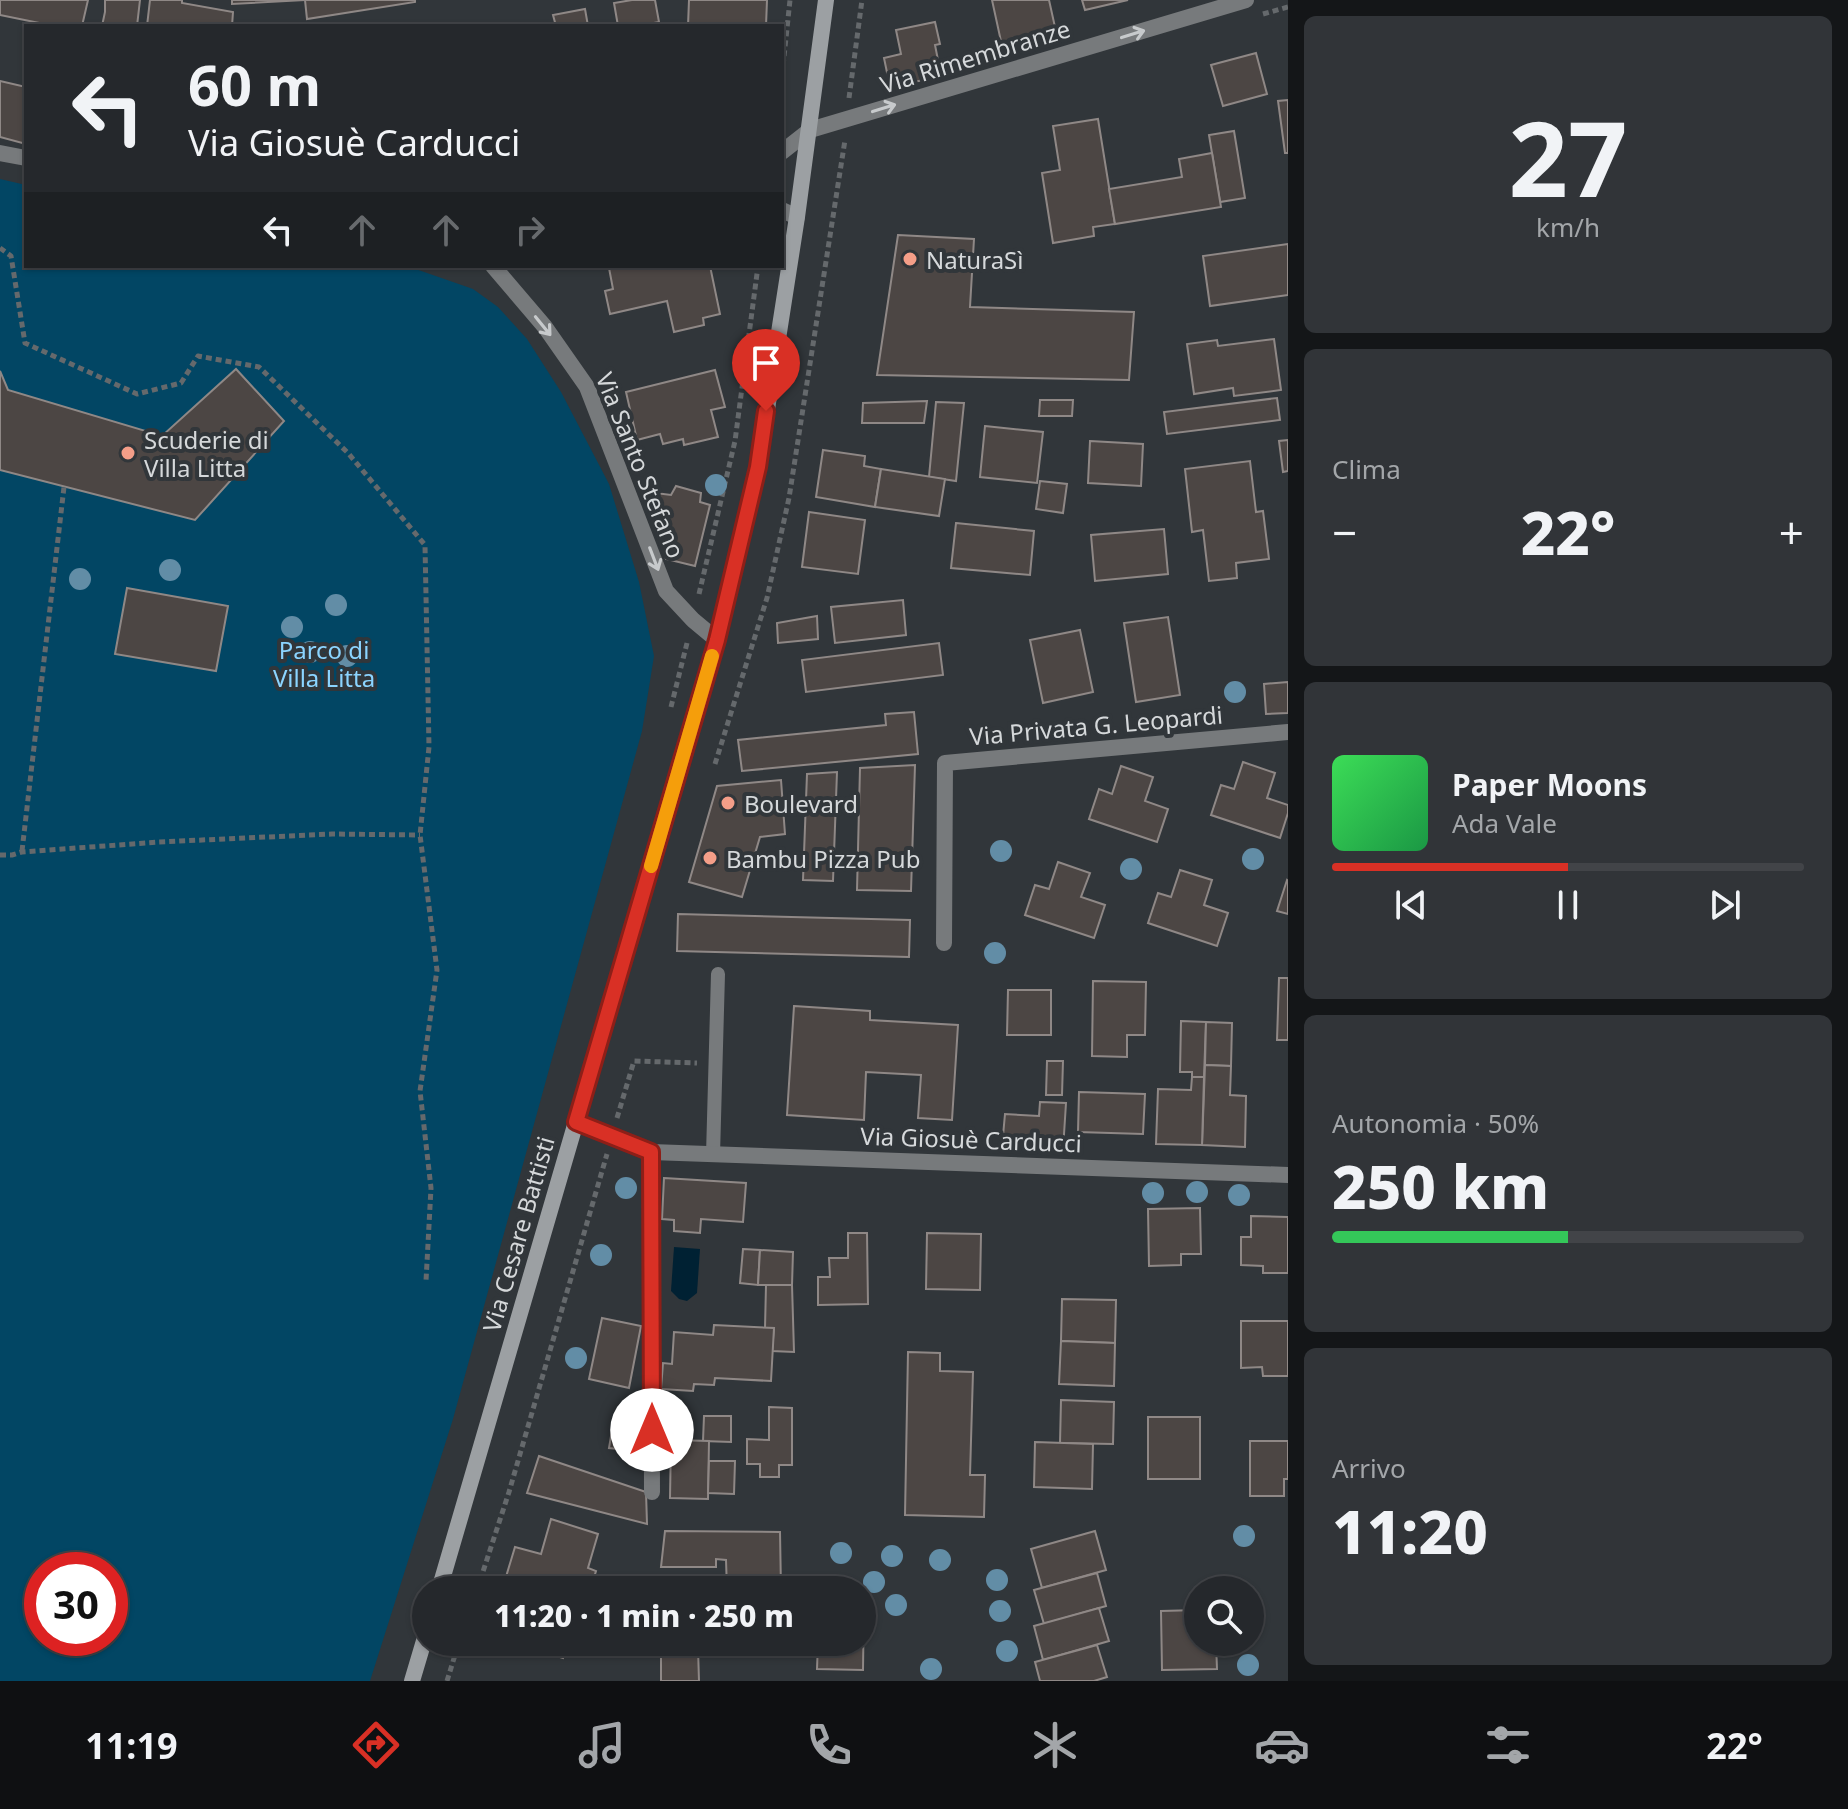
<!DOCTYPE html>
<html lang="it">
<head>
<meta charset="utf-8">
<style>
  :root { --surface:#25282c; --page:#313438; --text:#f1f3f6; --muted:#a3a6a9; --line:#424448; --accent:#d93025 }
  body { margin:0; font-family:"Noto Sans",sans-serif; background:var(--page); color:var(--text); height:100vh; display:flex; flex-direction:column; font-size:30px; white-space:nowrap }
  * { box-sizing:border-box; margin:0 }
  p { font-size:26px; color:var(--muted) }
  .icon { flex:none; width:44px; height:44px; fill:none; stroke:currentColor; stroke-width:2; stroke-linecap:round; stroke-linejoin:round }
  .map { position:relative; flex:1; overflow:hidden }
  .drawer { display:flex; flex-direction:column; gap:16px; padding:16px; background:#141618; width:560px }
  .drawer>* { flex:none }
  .banner { position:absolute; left:24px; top:24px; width:760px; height:244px; border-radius:0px; box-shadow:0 2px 6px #0004,0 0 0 2px var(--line); background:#25282c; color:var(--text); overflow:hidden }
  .controls { position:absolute; left:1184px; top:1576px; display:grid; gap:16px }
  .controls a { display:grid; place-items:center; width:80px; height:80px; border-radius:50%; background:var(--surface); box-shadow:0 2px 6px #0004,0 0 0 2px var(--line); font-size:40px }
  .speed { position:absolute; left:24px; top:1552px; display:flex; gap:16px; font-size:40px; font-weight:700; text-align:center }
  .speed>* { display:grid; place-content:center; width:104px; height:104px; border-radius:50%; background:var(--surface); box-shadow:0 2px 6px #0004,0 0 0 2px var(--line); line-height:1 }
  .speed .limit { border:12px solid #d22; background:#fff; color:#111 }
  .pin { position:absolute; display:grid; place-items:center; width:68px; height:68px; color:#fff; margin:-82px -34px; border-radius:50% 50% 50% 0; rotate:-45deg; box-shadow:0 0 8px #0007 }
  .pin .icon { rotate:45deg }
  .me { position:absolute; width:88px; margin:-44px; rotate:0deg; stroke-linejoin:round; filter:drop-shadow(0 0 6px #0008) }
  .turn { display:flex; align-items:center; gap:28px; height:168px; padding:0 32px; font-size:36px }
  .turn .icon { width:104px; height:104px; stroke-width:2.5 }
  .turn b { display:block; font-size:56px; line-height:68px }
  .lanes { display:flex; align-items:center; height:76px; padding:0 32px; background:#0003; justify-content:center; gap:40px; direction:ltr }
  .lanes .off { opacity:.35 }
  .big { font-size:60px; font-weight:800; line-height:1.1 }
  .drawer .widget { flex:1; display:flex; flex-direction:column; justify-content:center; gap:12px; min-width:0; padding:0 28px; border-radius:12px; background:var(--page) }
  .drawer .dial { align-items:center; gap:0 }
  .dial b { font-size:104px; line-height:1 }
  .song { display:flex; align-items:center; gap:24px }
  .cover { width:96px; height:96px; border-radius:12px; background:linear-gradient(135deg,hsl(130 70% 55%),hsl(140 70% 35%)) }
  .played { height:8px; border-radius:4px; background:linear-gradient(90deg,var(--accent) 50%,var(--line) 50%) }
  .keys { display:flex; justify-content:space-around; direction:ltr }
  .heat { display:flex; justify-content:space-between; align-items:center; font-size:44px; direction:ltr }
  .charge { height:12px; border-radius:6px; background:linear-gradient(90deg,#34c759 50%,var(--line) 0) }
  .trip { position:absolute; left:412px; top:1576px; width:464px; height:80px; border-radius:40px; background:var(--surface); box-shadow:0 2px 6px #0004,0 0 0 2px var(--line); font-weight:800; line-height:80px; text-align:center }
  .menu { display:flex; height:128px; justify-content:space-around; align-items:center; background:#0f1012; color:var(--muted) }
  .menu .icon { width:56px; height:56px }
  .menu .current { color:var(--accent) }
  .menu b { font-size:36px; color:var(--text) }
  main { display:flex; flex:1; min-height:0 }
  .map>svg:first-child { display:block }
</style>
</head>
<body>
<main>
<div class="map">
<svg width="1288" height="1681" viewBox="0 0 1288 1681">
  <rect width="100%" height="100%" fill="#31363a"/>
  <path fill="#024664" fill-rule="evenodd" d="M0,179L26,185V266H407L473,289L498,307L527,339L561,392L609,484L639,582L654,656L642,731L453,1419L370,1681H0ZM42,1570H110V1638H42Z"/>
  <path fill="#002133" d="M674,1247L700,1249L697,1293L687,1301L679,1299L671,1291Z"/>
  <g fill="#4c4644" stroke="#8f8886" stroke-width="2">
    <path d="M0,0H88L82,26H54L0,15Z"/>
    <path d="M105,0H140L137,26H102L105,12Z"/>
    <path d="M150,0H182V3L233,12L232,26H147Z"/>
    <path d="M232,0H305L232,4Z"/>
    <path d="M305,0H415V2L307,19Z"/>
    <path d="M632,0H655L659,22L638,26H618L614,3Z"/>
    <path d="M689,0H767L766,26H688Z"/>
    <path d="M992,0H1049L1055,27L1002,46Z"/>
    <path d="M1082,0H1128L1085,10Z"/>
    <path d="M585,9L588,26H556L553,15Z"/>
    <path d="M935,22L940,44L935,45L940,70L932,72L933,78L890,87L884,58L901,54L896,30Z"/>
    <path d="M1256,53L1267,94L1223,106L1211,65Z"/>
    <path d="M0,81L26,87V144L0,137Z"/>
    <path d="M1288,100V153H1285L1278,101Z"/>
    <path d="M1098,119L1115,224L1093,227L1094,236L1053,243L1042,173L1060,170L1053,126Z"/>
    <path d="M1234,131L1245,198L1220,202L1209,135Z"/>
    <path d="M1212,153L1221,207L1115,224L1109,189L1182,177L1179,159Z"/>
    <path d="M898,235L974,239L970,307L1134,312L1129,380L877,375Z"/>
    <path d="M1288,244V295L1210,306L1203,256Z"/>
    <path d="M617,266H710L720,314L703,318L704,325L674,332L667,301L610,314L605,291L613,289L609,268Z"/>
    <path d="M1274,339L1281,390L1234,396L1233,388L1194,394L1187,344L1217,340L1218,346Z"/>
    <path d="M236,369L284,421L195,520L0,470V371L8,390L162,436Z"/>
    <path d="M715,370L725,407L711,410L718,437L684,445L683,439L663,444L660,434L637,440L626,392Z"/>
    <path d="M1277,398L1280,420L1167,434L1164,412Z"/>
    <path d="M1040,400H1073L1072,416H1039Z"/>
    <path d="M927,401L924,423H862L863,403Z"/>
    <path d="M936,402L964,403L956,481L929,477Z"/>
    <path d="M985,426L1043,432L1037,483L980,477Z"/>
    <path d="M1288,440V471L1283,472L1279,441Z"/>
    <path d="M1090,441L1143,444L1141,486L1088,483Z"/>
    <path d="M823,450L865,456L864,466L881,469L875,507L816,497Z"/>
    <path d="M1250,461L1256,512L1263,511L1269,559L1236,563L1237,578L1209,581L1203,530L1192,532L1185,469Z"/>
    <path d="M881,469L945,479L939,516L875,507Z"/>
    <path d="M1040,481L1067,484L1063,513L1036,509Z"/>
    <path d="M676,486L701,493L700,502L710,505L695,566L666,559L647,492L671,495Z"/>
    <path d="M809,512L865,520L858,574L802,567Z"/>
    <path d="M956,523L1034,531L1030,575L951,568Z"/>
    <path d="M1164,529L1168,574L1095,581L1091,535Z"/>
    <path d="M127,588L228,606L216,671L115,654Z"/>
    <path d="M903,600L906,635L835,643L831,607Z"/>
    <path d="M817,616L818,639L778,643L777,623Z"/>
    <path d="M1168,617L1180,695L1136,702L1124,623Z"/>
    <path d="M1080,630L1093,692L1043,703L1030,640Z"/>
    <path d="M939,643L943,675L806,692L802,660Z"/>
    <path d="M1288,682V713L1266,714L1264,684Z"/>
    <path d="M914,712L918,754L742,771L738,740L886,725L885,714Z"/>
    <path d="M1243,762L1275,773L1267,798L1288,805V813L1280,838L1211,815L1221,785L1234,789Z"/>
    <path d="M915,765L911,891L857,890L860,768Z"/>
    <path d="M1121,766L1153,777L1145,801L1168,809L1157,842L1089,819L1099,789L1112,794Z"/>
    <path d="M837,772L833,881L803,880L807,774Z"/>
    <path d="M781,780L785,834L760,837L742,897L689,882L717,786Z"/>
    <path d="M1058,862L1090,873L1081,897L1105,905L1094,938L1025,915L1035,885L1049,889Z"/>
    <path d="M1180,870L1212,880L1204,905L1228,913L1217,946L1148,923L1158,893L1171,897Z"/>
    <path d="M1287,880L1288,881V914L1277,911Z"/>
    <path d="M678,914L910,920L909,957L677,951Z"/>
    <path d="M1279,978H1288V1040H1277Z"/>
    <path d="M1093,981L1146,982L1145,1035H1127V1057L1092,1056Z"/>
    <path d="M1008,990H1051V1035H1007Z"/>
    <path d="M794,1006L870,1011V1020L958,1025L952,1120L918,1118L921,1075L866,1072L864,1120L787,1115Z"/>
    <path d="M1181,1021L1206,1022L1204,1077H1192V1072H1180Z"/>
    <path d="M1206,1022L1232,1023L1231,1066L1205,1065Z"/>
    <path d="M1047,1061H1063L1062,1095H1046Z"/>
    <path d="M1205,1065L1231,1066L1230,1095L1246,1096L1245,1147L1202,1145Z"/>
    <path d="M1192,1077H1204L1202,1145L1156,1144L1158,1089L1191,1090Z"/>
    <path d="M1079,1092L1145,1094L1143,1134L1078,1132Z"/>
    <path d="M1040,1102L1066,1103L1063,1150L1002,1147L1005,1114L1039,1116Z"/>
    <path d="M664,1178L746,1183L743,1222L701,1219L700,1233L674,1231V1220L662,1219Z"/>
    <path d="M1200,1208L1201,1254H1181V1265L1149,1266L1148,1209Z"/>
    <path d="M1251,1216L1288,1217V1273H1263V1266L1241,1265V1237H1251Z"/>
    <path d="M848,1233H867L868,1304L818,1305V1277H830L829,1258H848Z"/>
    <path d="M927,1233L981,1234L980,1290L926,1289Z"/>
    <path d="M743,1249L760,1250L758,1285L740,1283Z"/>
    <path d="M760,1250L793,1252L792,1285H758Z"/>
    <path d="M766,1285H792L794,1352L772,1351L774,1328H765Z"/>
    <path d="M1062,1299L1116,1300L1115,1343L1061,1341Z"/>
    <path d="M602,1318L641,1326L629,1388L589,1379Z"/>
    <path d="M1241,1321H1288V1376H1263L1262,1367L1241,1368Z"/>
    <path d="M714,1325L774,1328L771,1381L715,1378L714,1385L694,1384L693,1391L661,1389L663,1363L672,1364L674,1332L713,1335Z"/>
    <path d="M1061,1341L1115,1343L1114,1386L1059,1384Z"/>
    <path d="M908,1352L940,1353V1371L973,1372L970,1475H985L984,1517L905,1515Z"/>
    <path d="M1061,1400L1114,1402L1113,1444L1060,1443Z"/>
    <path d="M769,1407L792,1408V1465H779V1477H760V1464H747V1439L769,1440Z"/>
    <path d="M704,1416H731V1442L703,1441Z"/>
    <rect x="1148" y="1417" width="52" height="62"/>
    <path d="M614,1418L642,1420L638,1451L609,1448Z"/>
    <path d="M671,1440L709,1441L708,1499L670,1498Z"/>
    <path d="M1250,1441H1288V1479H1284V1496H1250Z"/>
    <path d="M1035,1442L1093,1444L1092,1489L1034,1487Z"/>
    <path d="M539,1456L646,1492L647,1524L527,1493Z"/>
    <path d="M709,1461H735L734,1494L708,1493Z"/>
    <path d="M551,1519L598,1534L588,1568L596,1571L590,1590H502L515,1547L541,1554Z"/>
    <path d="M665,1531L780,1532L781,1590H727L726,1560L716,1559V1567H661Z"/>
    <path d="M1095,1531L1106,1570L1042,1588L1031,1549Z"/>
    <path d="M1097,1573L1106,1606L1044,1624L1034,1590Z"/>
    <path d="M862,1597H864L863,1670L817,1669L818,1642H862Z"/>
    <path d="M1099,1608L1109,1641L1043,1660L1034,1626Z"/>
    <path d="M1198,1610V1642H1216L1217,1669L1162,1670L1161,1611Z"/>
    <path d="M518,1642H567L563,1658L517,1644Z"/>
    <path d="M1097,1645L1107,1677L1094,1681H1040L1035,1662Z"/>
    <path d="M698,1648L699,1681H661V1649Z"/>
  </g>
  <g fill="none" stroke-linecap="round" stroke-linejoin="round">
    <g stroke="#65696c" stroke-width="5" stroke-dasharray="6 4" stroke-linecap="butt">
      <path d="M1263,14L1288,7"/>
      <path d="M782,76L790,0"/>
      <path d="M849,98L862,0"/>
      <path d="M0,248L11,256L25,343L137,394L181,383L198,356L259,367L348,453L425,545L429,747L420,835L437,970L420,1091L431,1188L426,1281"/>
      <path d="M699,594L735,441L758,266"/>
      <path d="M671,707L687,643"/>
      <path d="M715,764L767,598L789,498L845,140"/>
      <path d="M22,851L64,487"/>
      <path d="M0,855H12L22,852L159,842L332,834L420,835"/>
      <path d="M617,1118L634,1061L697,1063"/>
      <path d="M477,1590L509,1492L607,1154"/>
      <path d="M447,1681L459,1642"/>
    </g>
    <path stroke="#777a7c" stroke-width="14" d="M713,1155L718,974"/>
    <g stroke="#777a7c" stroke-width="16">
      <path d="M782,152L810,130L1246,0"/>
      <path d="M0,153L26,158"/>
      <path d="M782,210L797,217"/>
      <path d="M493,266L545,327L587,387L666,591L693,620L717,640"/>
      <path d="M944,943L945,763L1288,732"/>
      <path d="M576,1122L651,1152L1288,1175"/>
      <path d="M651,1152L652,1492"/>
    </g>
    <g stroke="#9ca0a3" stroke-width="16">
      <path d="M439,1590L717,640L758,467L797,217L826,0"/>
      <path d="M412,1681L426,1634"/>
    </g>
  </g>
  <g fill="#628da6">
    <circle cx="716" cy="485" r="11"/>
    <circle cx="170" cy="570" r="11"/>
    <circle cx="80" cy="579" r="11"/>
    <circle cx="336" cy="605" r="11"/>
    <circle cx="292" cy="627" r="11"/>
    <circle cx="310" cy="652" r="11"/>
    <circle cx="347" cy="656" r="11"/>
    <circle cx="1235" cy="692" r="11"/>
    <circle cx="1001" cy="851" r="11"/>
    <circle cx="1253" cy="859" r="11"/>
    <circle cx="1131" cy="869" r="11"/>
    <circle cx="995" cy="953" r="11"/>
    <circle cx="626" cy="1188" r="11"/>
    <circle cx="1197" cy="1192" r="11"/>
    <circle cx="1153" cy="1193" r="11"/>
    <circle cx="1239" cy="1195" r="11"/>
    <circle cx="601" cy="1255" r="11"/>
    <circle cx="576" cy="1358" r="11"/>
    <circle cx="1244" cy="1536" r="11"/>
    <circle cx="841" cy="1553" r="11"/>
    <circle cx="892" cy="1556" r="11"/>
    <circle cx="940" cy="1560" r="11"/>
    <circle cx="997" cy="1580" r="11"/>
    <circle cx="874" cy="1582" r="11"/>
    <circle cx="896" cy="1605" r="11"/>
    <circle cx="1000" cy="1611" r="11"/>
    <circle cx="1007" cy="1651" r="11"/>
    <circle cx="1248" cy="1665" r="11"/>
    <circle cx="931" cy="1669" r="11"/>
  </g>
  <defs><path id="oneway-shaft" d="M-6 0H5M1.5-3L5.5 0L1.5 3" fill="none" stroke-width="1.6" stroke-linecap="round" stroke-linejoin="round" transform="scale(2)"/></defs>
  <g stroke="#c7cacc">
    <use href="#oneway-shaft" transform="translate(1133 34) rotate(-17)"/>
    <use href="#oneway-shaft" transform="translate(884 108) rotate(-17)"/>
    <use href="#oneway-shaft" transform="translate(543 326) rotate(51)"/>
    <use href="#oneway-shaft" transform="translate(654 559) rotate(69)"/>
  </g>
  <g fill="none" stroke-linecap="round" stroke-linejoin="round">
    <defs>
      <path id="route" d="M652,1430L651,1152L576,1122L717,640L758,467L766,411"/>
    </defs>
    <use href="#route" stroke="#8d1f18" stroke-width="20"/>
    <use href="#route" stroke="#d93025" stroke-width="14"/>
    <path stroke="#f59e0b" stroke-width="14" d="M651,866L712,656"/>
  </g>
  <g fill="#f49e88" stroke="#31363a" stroke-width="3">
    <circle cx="910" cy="259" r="8"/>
    <circle cx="128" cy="453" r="8"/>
    <circle cx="728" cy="803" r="8"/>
    <circle cx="710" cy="858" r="8"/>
  </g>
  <g text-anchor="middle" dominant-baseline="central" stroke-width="8" stroke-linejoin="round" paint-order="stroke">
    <g font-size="24" fill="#d5d8da" stroke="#31363a">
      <text transform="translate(975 56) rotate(-17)">Via Rimembranze</text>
      <text transform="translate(641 465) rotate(68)">Via Santo Stefano</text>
      <text transform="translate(1096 725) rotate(-5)">Via Privata G. Leopardi</text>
      <text transform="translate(971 1139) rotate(2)">Via Giosuè Carducci</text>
      <text transform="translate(518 1234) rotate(-74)">Via Cesare Battisti</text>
    </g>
    <g font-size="24" fill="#d5d8da" stroke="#31363a" text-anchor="start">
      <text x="926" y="259">NaturaSì</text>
      <text x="144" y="439">Scuderie di<tspan x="144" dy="28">Villa Litta</tspan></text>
      <text x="744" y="803">Boulevard</text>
      <text x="726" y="858">Bambu Pizza Pub</text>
    </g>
    <g font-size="24" fill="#8bd4ff" stroke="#31363a">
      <text x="324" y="649">Parco di<tspan x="324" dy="28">Villa Litta</tspan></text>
    </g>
  </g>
</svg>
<div class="controls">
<a><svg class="icon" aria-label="search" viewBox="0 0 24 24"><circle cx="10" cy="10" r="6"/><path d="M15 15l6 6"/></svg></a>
</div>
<div class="speed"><div class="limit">30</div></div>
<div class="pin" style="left:766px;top:411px;background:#d93025"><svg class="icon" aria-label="arrive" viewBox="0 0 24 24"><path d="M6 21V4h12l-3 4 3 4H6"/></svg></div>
<svg class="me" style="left:652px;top:1430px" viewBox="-20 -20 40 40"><circle r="19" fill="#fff"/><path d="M0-13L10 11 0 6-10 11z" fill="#d93025"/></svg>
<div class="trip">11:20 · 1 min · 250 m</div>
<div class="banner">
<div class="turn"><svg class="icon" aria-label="left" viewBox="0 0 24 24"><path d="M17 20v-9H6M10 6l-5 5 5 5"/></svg><div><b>60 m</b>Via Giosuè Carducci</div></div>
<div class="lanes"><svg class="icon" aria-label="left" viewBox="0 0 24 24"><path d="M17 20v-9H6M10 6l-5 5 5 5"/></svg><svg class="icon off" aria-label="ahead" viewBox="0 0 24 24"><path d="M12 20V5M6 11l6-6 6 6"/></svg><svg class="icon off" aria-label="ahead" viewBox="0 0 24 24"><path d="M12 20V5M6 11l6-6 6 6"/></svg><svg class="icon off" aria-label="right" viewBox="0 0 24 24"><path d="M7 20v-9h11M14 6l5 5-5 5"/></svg></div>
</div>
</div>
<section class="drawer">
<div class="widget dial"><b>27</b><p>km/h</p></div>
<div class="widget"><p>Clima</p>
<div class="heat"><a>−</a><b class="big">22°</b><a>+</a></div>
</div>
<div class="widget">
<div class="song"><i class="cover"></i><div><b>Paper Moons</b><p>Ada Vale</p></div></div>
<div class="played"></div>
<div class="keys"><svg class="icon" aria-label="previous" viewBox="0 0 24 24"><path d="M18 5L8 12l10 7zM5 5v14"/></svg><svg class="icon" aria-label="pause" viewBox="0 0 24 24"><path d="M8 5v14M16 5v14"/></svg><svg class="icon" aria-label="next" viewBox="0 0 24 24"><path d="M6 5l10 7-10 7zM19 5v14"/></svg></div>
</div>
<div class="widget"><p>Autonomia · 50%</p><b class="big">250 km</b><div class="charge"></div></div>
<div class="widget"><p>Arrivo</p><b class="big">11:20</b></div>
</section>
</main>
<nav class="menu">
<b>11:19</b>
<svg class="icon current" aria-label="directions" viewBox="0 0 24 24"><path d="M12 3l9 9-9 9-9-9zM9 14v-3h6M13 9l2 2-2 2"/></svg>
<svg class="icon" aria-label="music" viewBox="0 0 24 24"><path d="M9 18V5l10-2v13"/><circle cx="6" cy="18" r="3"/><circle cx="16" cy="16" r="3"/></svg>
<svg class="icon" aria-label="phone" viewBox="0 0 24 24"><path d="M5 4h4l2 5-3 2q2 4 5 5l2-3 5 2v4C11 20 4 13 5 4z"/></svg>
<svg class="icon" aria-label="climate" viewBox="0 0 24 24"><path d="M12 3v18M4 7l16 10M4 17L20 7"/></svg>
<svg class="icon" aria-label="car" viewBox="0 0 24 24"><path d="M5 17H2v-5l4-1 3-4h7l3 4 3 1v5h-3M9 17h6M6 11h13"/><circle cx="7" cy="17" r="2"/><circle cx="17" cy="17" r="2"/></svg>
<svg class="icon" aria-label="filters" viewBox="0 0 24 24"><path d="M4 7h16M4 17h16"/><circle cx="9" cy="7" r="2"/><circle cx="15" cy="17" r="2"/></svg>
<b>22°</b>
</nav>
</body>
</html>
